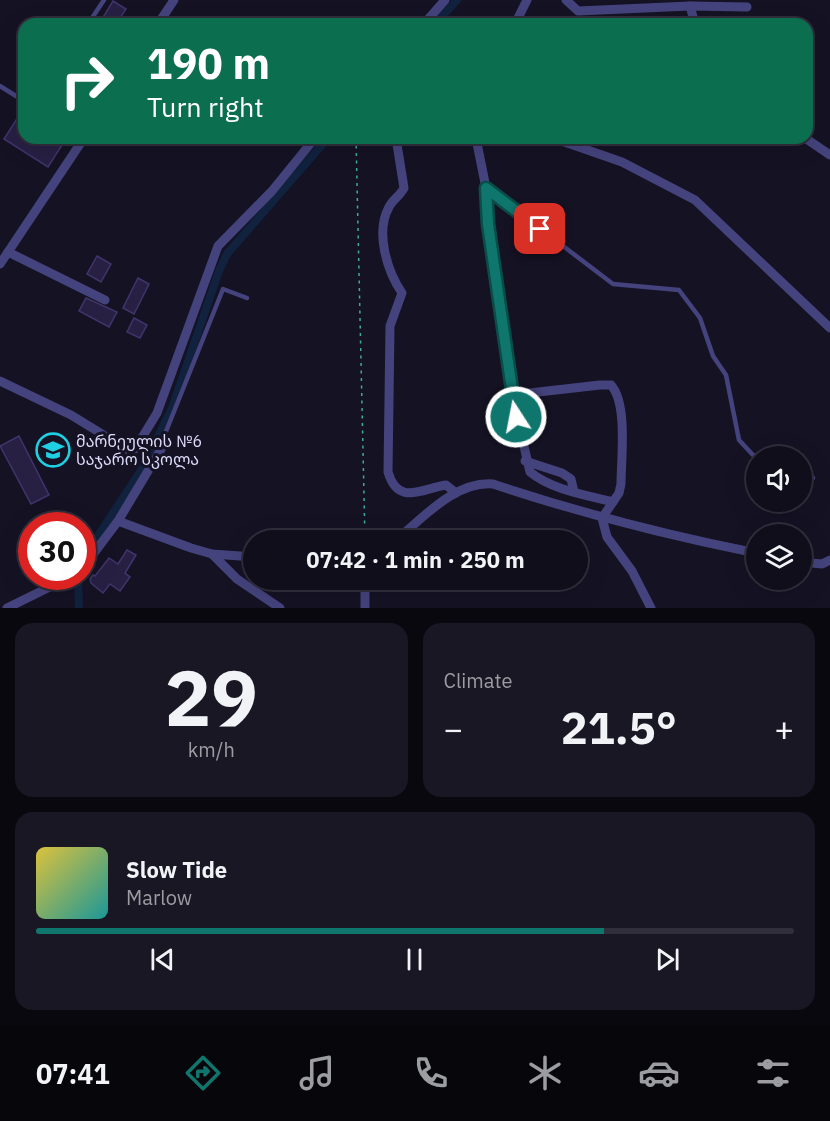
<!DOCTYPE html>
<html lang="en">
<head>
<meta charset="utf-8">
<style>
  :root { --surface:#100e1b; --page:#191724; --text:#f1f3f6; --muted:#9c9ca3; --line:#302e3a; --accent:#0f766e }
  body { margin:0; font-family:"IBM Plex Sans","Noto Sans Georgian",sans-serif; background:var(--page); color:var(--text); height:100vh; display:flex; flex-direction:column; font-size:22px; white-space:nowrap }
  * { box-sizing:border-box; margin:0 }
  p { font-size:20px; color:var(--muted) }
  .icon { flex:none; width:33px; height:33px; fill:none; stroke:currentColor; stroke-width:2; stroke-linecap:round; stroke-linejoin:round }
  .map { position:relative; height:608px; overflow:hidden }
  .drawer { display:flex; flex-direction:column; gap:15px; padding:15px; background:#09080f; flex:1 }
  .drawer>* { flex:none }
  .guide { position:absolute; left:18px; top:18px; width:795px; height:126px; border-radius:18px; box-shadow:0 6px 24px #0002,0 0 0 2px var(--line); background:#0b6e4f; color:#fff; overflow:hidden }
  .fabs { position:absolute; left:746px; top:446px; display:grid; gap:12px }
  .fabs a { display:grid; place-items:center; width:66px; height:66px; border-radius:50%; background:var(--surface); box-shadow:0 6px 24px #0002,0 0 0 2px var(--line); font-size:30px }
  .speed { position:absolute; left:18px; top:512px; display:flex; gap:12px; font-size:30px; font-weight:700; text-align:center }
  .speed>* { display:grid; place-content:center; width:78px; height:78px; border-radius:50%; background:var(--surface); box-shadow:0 6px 24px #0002,0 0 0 2px var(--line); line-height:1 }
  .speed .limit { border:9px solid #d22; background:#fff; color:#111 }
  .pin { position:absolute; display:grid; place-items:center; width:51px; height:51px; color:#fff; margin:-26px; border-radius:12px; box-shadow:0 3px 9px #0006 }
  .me { position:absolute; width:66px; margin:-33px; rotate:349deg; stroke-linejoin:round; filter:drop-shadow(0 0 4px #0008) }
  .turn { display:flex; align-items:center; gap:21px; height:126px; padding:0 30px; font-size:27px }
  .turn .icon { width:78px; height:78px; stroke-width:2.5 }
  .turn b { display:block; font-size:42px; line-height:51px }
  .big { font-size:45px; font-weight:700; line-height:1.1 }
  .drawer .widget { flex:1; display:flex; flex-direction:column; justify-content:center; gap:9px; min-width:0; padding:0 21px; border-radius:18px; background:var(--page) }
  .drawer .dial { align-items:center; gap:0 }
  .dial b { font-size:78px; line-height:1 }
  .song { display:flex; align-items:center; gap:18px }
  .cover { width:72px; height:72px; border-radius:9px; background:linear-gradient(135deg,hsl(50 70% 55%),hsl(180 70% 35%)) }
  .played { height:6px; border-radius:3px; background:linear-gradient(90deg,var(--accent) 75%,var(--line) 75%) }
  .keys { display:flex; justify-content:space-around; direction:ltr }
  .heat { display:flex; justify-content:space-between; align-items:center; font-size:33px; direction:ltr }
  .drawer .tiles { flex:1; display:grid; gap:15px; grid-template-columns:1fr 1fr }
  .widget:last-child { grid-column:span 2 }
  .trip { position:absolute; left:243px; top:530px; width:345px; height:60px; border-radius:30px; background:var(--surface); box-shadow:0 6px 24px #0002,0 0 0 2px var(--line); font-weight:700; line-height:60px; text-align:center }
  .tabs { display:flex; height:96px; justify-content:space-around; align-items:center; background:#06060b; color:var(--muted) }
  .tabs .icon { width:42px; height:42px }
  .tabs .selected { color:var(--accent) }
  .tabs b { font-size:27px; color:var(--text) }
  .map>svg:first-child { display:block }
</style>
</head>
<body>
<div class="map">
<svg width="830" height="608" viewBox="0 0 830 608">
  <rect width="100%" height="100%" fill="#151224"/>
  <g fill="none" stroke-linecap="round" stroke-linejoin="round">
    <g stroke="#11223e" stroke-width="8">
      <path d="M435,24L457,0"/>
      <path d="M82,560L142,469L172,408L219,271L227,254L328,138"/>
      <path d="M78,576L79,608"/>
    </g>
  </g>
  <g fill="#272043" stroke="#40356c" stroke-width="1.5">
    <path d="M113,1L126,9L116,24H99Z"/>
    <path d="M18,117L24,121V138H50L62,145L48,167L4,139Z"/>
    <path d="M97,256L111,264L101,282L87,274Z"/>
    <path d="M138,278L149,284L134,314L123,308Z"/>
    <path d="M86,298L117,312L109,327L79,311Z"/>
    <path d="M134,318L147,325L140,338L127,332Z"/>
    <path d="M19,436L49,495L31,504L0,446Z"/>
    <path d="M127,550L136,555L125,573L130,577L120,591L110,584L103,593L91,583L90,579L93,575L95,576L109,558L118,564Z"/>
  </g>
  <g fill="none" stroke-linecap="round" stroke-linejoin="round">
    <path stroke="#3faaa3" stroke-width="1.5" stroke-dasharray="3 4.5" stroke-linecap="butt" d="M356,138L365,540"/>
    <g stroke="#45437d" stroke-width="4.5">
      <path d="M88,24L104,0"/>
      <path d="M0,86L24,101"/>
      <path d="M488,189L613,284L679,290L700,318L713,356L726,375L739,440L753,455L769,456"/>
      <path d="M166,441L165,434L223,289L247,298"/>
      <path d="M801,464L813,478"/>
    </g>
    <g stroke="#45437d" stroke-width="9">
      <path d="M566,0L578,11L690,6L747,7"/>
      <path d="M690,6L695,24"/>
      <path d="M158,24L174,0"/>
      <path d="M424,24L445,0"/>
      <path d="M515,24L527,0"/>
      <path d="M396,138L404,188C400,196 393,199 389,207C375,232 387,271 402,293L390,326L388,472C398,506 421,489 446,485L456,493"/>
      <path d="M476,138L486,188L512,395L600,385H611C628,404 621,459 621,484L619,493L602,518L607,537L632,571L651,608"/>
      <path d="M553,138L622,162L695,200L830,328"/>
      <path d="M805,138L830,155"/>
      <path d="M8,252L105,300"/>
      <path d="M0,264L84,138"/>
      <path d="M0,381L71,415L128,450L135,449L157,413L218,246L272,191L315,138"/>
      <path d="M512,395L530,472C552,490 586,495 613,502"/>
      <path d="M525,461L562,473L571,479L574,492"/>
      <path d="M118,521L191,548L212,554L254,557"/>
      <path d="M396,540C423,518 455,481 493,484C580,513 666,535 756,553"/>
      <path d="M212,554L237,579L280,608"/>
      <path d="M801,562L822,564L830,560"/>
      <path d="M82,569L118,521L166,441"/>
      <path d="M365,579V608"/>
      <path d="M7,608L72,576"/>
    </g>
  </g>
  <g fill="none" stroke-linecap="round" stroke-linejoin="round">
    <defs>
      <path id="route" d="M516,417L488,224L486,188L540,229"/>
    </defs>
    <use href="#route" stroke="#0a4d48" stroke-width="15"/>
    <use href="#route" stroke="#0f766e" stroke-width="10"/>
  </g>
  <defs>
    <symbol id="school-ring" viewBox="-11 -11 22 22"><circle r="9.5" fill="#151224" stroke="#1ed0e2" stroke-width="1.5"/><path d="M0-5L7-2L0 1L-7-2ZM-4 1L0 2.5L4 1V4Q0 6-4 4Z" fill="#1ed0e2"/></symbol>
  </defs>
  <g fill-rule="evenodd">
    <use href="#school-ring" x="34" y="431" width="38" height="38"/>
  </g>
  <g text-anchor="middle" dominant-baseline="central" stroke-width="6" stroke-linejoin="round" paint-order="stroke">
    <g font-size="16" fill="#dddafa" stroke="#151224" text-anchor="start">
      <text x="76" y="441">მარნეულის №6<tspan x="76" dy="18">საჯარო სკოლა</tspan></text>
    </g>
  </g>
</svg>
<div class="fabs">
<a><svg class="icon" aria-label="sound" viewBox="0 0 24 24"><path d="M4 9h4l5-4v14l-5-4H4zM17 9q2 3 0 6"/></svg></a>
<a><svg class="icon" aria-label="layers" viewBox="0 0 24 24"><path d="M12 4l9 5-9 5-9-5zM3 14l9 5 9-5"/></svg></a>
</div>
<div class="speed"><div class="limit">30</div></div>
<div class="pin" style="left:540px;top:229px;background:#d93025"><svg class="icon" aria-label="arrive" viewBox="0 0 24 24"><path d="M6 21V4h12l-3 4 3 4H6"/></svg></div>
<svg class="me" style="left:516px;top:417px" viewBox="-20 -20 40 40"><circle r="17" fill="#0f766e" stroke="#fff" stroke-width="3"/><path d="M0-11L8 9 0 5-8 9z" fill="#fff"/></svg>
<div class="trip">07:42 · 1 min · 250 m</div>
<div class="guide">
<div class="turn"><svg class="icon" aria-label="right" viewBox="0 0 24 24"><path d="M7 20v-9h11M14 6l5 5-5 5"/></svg><div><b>190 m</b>Turn right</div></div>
</div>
</div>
<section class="drawer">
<div class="tiles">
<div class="widget dial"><b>29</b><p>km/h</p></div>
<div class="widget"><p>Climate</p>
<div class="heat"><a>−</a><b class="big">21.5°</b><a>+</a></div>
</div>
<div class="widget">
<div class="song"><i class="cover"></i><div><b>Slow Tide</b><p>Marlow</p></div></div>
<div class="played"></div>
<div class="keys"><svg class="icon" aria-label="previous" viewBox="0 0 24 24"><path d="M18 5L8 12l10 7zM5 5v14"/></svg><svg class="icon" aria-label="pause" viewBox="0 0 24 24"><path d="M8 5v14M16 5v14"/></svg><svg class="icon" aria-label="next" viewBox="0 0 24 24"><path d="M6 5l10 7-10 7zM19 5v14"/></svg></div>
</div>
</div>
</section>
<nav class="tabs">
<b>07:41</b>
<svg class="icon selected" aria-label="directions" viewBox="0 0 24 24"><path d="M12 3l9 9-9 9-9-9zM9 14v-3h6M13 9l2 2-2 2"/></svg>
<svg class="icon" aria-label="music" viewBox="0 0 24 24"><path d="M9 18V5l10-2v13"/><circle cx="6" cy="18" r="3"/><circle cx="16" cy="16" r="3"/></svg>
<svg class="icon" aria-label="phone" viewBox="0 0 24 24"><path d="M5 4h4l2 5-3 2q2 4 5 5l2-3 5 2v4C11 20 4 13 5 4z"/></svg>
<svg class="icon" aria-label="climate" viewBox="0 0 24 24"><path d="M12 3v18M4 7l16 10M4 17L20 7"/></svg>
<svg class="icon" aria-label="car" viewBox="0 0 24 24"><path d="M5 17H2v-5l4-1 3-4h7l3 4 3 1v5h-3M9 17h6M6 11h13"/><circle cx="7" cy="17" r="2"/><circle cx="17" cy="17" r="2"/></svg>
<svg class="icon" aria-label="filters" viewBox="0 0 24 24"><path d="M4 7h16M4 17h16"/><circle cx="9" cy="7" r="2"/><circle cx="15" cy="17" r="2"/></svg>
</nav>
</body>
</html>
